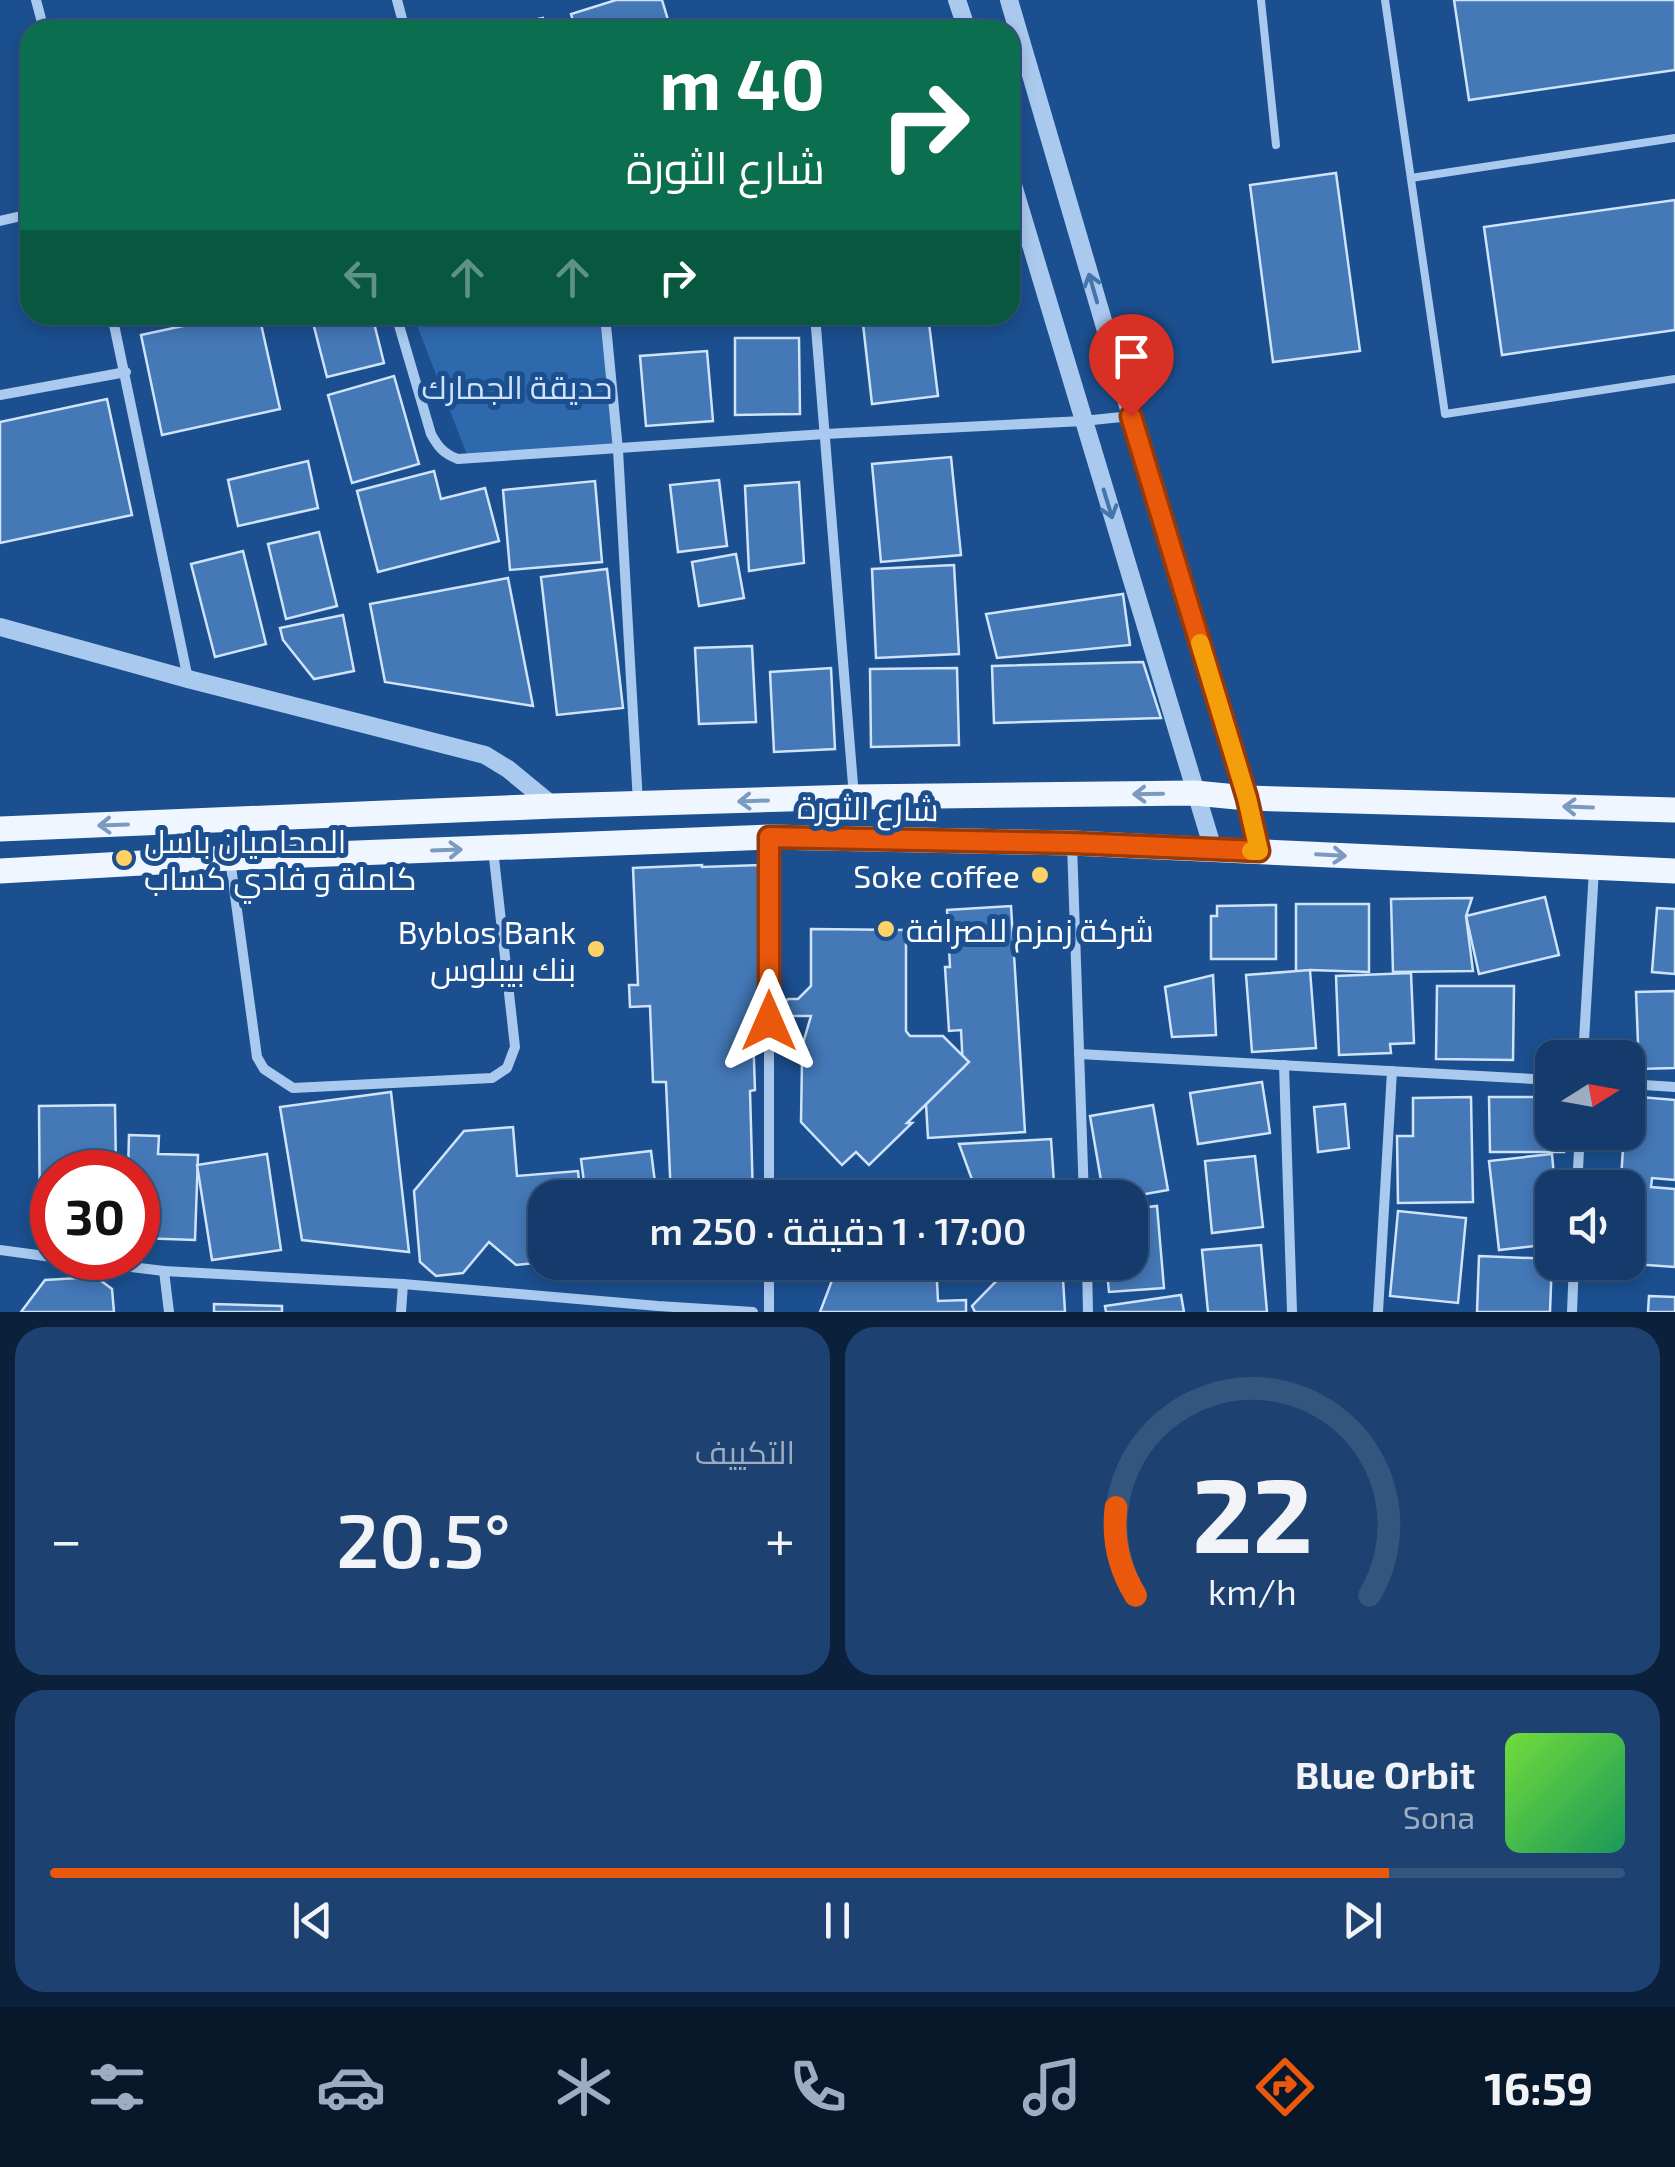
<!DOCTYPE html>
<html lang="ar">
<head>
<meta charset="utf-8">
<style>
  :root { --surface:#143b6b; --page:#1d4271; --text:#f1f3f6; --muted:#9dadc1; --line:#33557e; --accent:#ea580c }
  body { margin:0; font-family:"Exo 2",Cairo,sans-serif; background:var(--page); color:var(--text); direction:rtl; height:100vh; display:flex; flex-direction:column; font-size:38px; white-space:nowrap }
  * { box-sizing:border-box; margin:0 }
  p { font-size:32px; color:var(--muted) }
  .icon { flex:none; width:55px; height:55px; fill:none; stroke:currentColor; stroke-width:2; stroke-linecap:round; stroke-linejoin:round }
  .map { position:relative; height:1312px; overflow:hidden; direction:ltr }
  .details { display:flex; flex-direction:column; gap:15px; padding:15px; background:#0b203b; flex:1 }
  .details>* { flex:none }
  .top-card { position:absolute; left:20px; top:20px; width:1000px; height:305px; border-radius:30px; box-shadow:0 5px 15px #0003,0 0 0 2px var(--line); direction:rtl; background:#0b6e4f; color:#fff; overflow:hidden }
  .needle { width:65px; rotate:79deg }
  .buttons { position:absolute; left:1535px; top:1040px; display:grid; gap:20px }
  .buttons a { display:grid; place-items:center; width:110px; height:110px; border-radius:20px; background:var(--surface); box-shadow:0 5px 15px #0003,0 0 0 2px var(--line); font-size:50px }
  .speed { position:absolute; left:30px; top:1150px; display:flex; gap:20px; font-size:50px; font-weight:700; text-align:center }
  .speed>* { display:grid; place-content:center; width:130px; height:130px; border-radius:50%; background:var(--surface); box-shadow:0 5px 15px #0003,0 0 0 2px var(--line); line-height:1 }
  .speed .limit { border:15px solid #d22; background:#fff; color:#111 }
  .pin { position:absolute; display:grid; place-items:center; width:85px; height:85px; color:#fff; margin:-102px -42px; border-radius:50% 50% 50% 0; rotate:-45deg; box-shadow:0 0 10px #0007 }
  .pin .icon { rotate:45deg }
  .me { position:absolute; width:110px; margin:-55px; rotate:0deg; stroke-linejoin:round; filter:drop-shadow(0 0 8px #0008) }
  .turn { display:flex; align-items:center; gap:35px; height:210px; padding:0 30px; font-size:45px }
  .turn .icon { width:130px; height:130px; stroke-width:2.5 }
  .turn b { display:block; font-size:70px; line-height:85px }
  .lanes { display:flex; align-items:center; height:95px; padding:0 30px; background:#0003; justify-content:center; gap:50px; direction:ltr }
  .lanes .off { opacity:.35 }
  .big { font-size:75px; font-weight:600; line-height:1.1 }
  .details .widget { flex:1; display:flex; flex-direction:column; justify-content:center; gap:15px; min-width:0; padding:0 35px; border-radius:30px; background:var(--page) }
  .details .dial { align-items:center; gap:0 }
  .dial svg { height:260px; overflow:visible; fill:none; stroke:var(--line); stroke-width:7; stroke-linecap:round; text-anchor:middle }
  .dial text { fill:var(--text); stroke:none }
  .song { display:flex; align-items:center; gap:30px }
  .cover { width:120px; height:120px; border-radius:15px; background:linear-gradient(135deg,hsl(100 70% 55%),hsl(150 70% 35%)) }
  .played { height:10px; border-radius:5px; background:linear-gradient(90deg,var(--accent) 85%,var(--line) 85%) }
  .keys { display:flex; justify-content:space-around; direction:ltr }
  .heat { display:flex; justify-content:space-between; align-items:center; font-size:55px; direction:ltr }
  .details .tiles { flex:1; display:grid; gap:15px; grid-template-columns:1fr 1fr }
  .widget:last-child { grid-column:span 2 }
  .trip { position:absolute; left:528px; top:1180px; width:620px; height:100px; border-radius:30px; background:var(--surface); box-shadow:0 5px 15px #0003,0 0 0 2px var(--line); font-weight:600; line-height:100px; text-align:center; direction:rtl }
  .dock { display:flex; height:160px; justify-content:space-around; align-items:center; background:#08182b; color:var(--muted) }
  .dock .icon { width:70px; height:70px }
  .dock .selected { color:var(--accent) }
  .dock b { font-size:45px; color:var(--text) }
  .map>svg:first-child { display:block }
</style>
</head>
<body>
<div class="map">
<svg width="1675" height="1312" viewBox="0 0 1675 1312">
  <rect width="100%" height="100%" fill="#1b4f8f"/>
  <path fill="#2e69ad" d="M413,315H605L618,450L469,460Z"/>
  <g fill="#4478b7" stroke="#cfe3fa" stroke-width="2.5">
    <path d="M616,0H662L671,30H576L571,14Z"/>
    <path d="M1454,0H1675V70L1469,100Z"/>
    <path d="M543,18L546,30H483Z"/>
    <path d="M1336,173L1360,351L1273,362L1250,185Z"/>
    <path d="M1675,200V330L1502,355L1484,227Z"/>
    <path d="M234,315H259L280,409L162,435L141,335Z"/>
    <path d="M311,315H372L384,363L327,377Z"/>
    <path d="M862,315H928L938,396L872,404Z"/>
    <path d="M735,338H799L800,414L735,415Z"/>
    <path d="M707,351L713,421L646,426L640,356Z"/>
    <path d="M394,376L419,464L352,483L328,395Z"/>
    <path d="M107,399L132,515L0,543V422Z"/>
    <path d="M951,457L961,555L881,562L872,464Z"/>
    <path d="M308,461L318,508L238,526L228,480Z"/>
    <path d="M434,471L441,499L485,488L499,541L378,572L357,491Z"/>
    <path d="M719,480L727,546L678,552L670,485Z"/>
    <path d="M595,481L602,562L510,570L503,490Z"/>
    <path d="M799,482L804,563L749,571L745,486Z"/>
    <path d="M319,532L337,606L286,619L268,544Z"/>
    <path d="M243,551L266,644L215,657L191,564Z"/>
    <path d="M736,554L744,598L699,606L692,562Z"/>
    <path d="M954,565L959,654L876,658L872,569Z"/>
    <path d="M607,569L623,708L557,715L541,577Z"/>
    <path d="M508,578L533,706L385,682L370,604Z"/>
    <path d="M1123,594L1130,645L997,658L986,614Z"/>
    <path d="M343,615L354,671L314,679L283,640L280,628Z"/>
    <path d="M752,646L756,722L699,724L695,648Z"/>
    <path d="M1143,662L1161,718L994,723L992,666Z"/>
    <path d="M831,668L835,749L774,752L770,672Z"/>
    <path d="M957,668L959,745L871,747L870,669Z"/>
    <path d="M702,865V867L761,865L766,1002L752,1003L755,1090L750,1091L753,1198H671L666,1082H653L650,1006L630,1007L629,985H638L633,868Z"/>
    <path d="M1545,897L1559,955L1479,974L1466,916Z"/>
    <path d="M1472,898L1466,916L1473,971L1393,972L1391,899Z"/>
    <path d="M1296,904H1369V972L1310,970L1296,972Z"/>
    <path d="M1276,905V959H1211V916H1217V906Z"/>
    <path d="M1011,906L1025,1132L928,1138L924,1070L963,1068L961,1030L949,1031L945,967H950L947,910Z"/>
    <path d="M1657,908L1675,909V974L1652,972Z"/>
    <path d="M811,929L906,930V1031L910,1036H943L969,1062L907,1123H912L869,1165L856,1152L842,1165L801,1122L802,1061L799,1057L811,1016H791L781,1006L788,999H798L811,986Z"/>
    <path d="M1310,970L1316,1048L1252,1052L1246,975Z"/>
    <path d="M1411,973L1414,1043L1390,1044L1391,1053L1339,1055L1336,976Z"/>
    <path d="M1213,975L1216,1035L1172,1037L1165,987Z"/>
    <path d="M1437,986H1514L1513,1060L1436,1059Z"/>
    <path d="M1675,991V1068L1639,1069L1636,992Z"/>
    <path d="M1262,1082L1270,1133L1198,1144L1190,1093Z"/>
    <path d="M391,1092L409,1252L302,1240L280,1107Z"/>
    <path d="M1628,1096L1675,1100V1180L1652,1178L1651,1187L1675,1189V1267L1619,1263L1628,1262V1188H1608V1179L1621,1180L1624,1132H1628Z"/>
    <path d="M1471,1097L1473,1202L1398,1203L1397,1136H1413V1098Z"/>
    <path d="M1489,1097H1552V1132H1564V1152H1490Z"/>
    <path d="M1345,1104L1349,1148L1318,1152L1314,1107Z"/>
    <path d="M115,1105L116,1172H52V1236H40L39,1106Z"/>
    <path d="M1153,1105L1168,1190L1123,1198H1104L1090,1116Z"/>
    <path d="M513,1127L517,1176L578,1171L581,1198H545V1262L516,1265L489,1242L463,1273L436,1276L420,1262L414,1191L464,1131Z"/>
    <path d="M129,1135L159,1136L158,1154L198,1155L195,1240L138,1238V1172H128Z"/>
    <path d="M1051,1139L1055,1198H976L978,1196L959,1144Z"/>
    <path d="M651,1151L657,1198H586L581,1159Z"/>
    <path d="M267,1154L281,1250L212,1260L197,1165Z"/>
    <path d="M1552,1154L1555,1188H1552V1244L1499,1250L1489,1161Z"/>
    <path d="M1255,1156L1263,1227L1212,1233L1205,1161Z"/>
    <path d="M1157,1206L1164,1288L1109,1292L1106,1262H1130V1209Z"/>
    <path d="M1398,1211L1466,1218L1458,1303L1390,1296Z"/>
    <path d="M1261,1245L1267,1312H1208L1202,1250Z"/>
    <path d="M1479,1256L1552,1259L1550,1312H1477Z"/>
    <path d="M594,1262H666L667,1271L597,1280Z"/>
    <path d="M839,1262H936L938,1301L966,1300V1312H820Z"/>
    <path d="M962,1262H1062L1065,1312H975L972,1306L1008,1269L963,1272Z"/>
    <path d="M96,1277L112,1289L114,1312H21L45,1280Z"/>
    <path d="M1181,1295L1184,1312H1106L1105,1306Z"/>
    <path d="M1649,1296L1675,1297V1312H1648Z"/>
    <path d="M214,1304L282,1306V1312H214Z"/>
  </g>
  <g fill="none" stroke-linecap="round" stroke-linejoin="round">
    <g stroke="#a9c9ee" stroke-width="8">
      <path d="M1261,0L1276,145"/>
      <path d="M1385,0L1445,414L1675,379"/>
      <path d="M1411,178L1675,138"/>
    </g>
    <g stroke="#a9c9ee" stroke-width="10">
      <path d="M36,0L44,30"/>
      <path d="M397,0L405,30"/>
      <path d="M1010,65L1028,63"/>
      <path d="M0,221L30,214"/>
      <path d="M112,315L188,679"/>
      <path d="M396,315L431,434C438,447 444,454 458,459L825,434L1083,421L1131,416"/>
      <path d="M605,315L618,450L638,803"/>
      <path d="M815,315L854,797"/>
      <path d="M0,395L126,372"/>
      <path d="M769,838V1198"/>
      <path d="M1072,844L1084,1198"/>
      <path d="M230,859L257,1057L264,1069L293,1088L492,1078L507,1068L515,1047L493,849"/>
      <path d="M1079,1054L1552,1080"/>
      <path d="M1583,1058L1594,869"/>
      <path d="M1284,1065L1292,1312"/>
      <path d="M1628,1084L1675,1087"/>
      <path d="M1577,1188L1580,1132"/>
      <path d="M0,1250L52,1257"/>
      <path d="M57,1258L164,1271L403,1284L658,1306L753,1312"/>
      <path d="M769,1262V1312"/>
      <path d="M1087,1262L1088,1312"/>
      <path d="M164,1271L169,1312"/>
      <path d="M401,1312L403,1284"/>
      <path d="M1378,1312L1392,1071"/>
      <path d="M1572,1312L1574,1262"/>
    </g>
    <g stroke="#a9c9ee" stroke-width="18">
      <path d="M957,0L967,30"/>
      <path d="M1009,0L1131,416L1247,798L1259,851"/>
      <path d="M1010,175L1213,849"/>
      <path d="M0,627L188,679L485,755L508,769L553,806"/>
    </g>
    <g stroke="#f0f6ff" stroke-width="25">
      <path d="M0,829L553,806L854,797L1195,793L1247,798L1675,810"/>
      <path d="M0,871L230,858L769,837L1072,843L1675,871"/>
    </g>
  </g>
  <defs><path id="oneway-shaft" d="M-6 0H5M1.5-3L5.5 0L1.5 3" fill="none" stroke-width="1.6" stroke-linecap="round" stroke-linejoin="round" transform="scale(2.5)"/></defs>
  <g stroke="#4674ac">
    <use href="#oneway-shaft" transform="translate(1093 288) rotate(-106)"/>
    <use href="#oneway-shaft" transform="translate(1108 504) rotate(73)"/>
  </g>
  <g stroke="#7b9ac1">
    <use href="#oneway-shaft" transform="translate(1148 794) rotate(179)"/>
    <use href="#oneway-shaft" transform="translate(753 801) rotate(178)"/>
    <use href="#oneway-shaft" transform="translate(1578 807) rotate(-178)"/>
    <use href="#oneway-shaft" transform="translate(113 825) rotate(178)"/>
    <use href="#oneway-shaft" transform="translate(447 850) rotate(-2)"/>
    <use href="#oneway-shaft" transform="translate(1331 855) rotate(3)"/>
  </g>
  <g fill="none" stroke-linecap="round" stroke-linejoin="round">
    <defs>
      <path id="route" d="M769,1021V837L1072,843L1259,851L1247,798L1131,416"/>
    </defs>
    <use href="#route" stroke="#983908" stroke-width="25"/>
    <use href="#route" stroke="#ea580c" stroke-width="18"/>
    <path stroke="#f59e0b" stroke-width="18" d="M1200,643L1247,798L1259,851H1251"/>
  </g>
  <g fill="#ffd166" stroke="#1b4f8f" stroke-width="4">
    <circle cx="124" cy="858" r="10"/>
    <circle cx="1040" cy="875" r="10"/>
    <circle cx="886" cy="929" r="10"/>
    <circle cx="596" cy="949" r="10"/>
  </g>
  <g text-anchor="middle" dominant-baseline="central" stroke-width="10" stroke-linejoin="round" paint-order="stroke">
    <g font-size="32" fill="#cfe3fa" stroke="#1b4f8f">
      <text x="517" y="386">حديقة الجمارك</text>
    </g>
    <g font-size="32" fill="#fff" stroke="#1b4f8f">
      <text transform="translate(868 807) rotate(1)">شارع الثورة</text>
    </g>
    <g font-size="32" fill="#fff" stroke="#1b4f8f" text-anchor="start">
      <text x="144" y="840">المحاميان باسل<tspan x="144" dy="37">كاملة و فادي كساب</tspan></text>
      <text x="1020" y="875" text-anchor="end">Soke coffee</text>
      <text x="906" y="929">شركة زمزم للصرافة</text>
      <text x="576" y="931" text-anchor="end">Byblos Bank<tspan x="576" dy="37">بنك بيبلوس</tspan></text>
    </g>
  </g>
</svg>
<div class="buttons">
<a><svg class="needle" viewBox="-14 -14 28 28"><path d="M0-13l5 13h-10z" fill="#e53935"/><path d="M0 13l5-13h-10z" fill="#9dadc1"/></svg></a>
<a><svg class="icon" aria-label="sound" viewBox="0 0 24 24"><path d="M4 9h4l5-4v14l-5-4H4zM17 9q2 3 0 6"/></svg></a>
</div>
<div class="speed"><div class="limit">30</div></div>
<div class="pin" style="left:1131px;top:416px;background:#d93025"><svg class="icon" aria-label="arrive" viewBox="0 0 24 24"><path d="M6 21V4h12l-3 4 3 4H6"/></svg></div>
<svg class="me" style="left:769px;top:1021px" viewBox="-20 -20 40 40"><path d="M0-17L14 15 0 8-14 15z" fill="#ea580c" stroke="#fff" stroke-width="4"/></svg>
<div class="trip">17:00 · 1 دقيقة · 250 m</div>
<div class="top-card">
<div class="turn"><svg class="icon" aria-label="right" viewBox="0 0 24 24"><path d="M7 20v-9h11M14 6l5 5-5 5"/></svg><div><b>40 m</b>شارع الثورة</div></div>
<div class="lanes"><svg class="icon off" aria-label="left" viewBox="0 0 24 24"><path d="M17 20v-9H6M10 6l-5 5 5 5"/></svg><svg class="icon off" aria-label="ahead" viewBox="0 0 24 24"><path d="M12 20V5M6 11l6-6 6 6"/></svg><svg class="icon off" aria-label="ahead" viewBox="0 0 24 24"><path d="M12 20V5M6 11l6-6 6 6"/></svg><svg class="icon" aria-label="right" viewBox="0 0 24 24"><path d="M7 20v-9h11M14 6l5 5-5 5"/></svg></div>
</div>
</div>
<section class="details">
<div class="tiles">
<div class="widget dial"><svg viewBox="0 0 100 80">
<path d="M14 69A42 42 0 1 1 86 69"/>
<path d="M14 69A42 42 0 0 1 8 42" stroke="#ea580c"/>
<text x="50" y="56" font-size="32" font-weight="700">22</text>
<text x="50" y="72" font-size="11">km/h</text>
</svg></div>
<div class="widget"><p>التكييف</p>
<div class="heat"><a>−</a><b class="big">20.5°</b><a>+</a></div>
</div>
<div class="widget">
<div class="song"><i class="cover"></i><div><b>Blue Orbit</b><p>Sona</p></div></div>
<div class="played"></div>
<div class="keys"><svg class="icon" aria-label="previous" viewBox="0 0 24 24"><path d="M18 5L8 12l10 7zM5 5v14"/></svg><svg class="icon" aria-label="pause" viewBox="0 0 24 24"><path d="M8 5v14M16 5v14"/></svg><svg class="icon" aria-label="next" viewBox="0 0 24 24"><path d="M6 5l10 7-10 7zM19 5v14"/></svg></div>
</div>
</div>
</section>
<nav class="dock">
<b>16:59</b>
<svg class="icon selected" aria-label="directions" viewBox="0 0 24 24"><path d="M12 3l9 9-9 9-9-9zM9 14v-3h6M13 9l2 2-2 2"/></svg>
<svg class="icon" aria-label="music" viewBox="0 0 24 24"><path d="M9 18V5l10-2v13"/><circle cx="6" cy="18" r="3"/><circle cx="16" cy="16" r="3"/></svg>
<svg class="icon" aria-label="phone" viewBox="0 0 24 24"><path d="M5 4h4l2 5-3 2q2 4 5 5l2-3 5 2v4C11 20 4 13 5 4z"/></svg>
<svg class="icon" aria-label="climate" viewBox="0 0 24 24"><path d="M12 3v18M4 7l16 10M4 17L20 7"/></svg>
<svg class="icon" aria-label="car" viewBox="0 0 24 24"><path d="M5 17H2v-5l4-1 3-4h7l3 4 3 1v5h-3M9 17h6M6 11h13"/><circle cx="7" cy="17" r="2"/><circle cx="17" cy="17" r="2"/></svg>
<svg class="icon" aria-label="filters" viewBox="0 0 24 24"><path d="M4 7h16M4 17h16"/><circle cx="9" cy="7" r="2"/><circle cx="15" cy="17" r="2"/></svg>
</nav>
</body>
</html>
